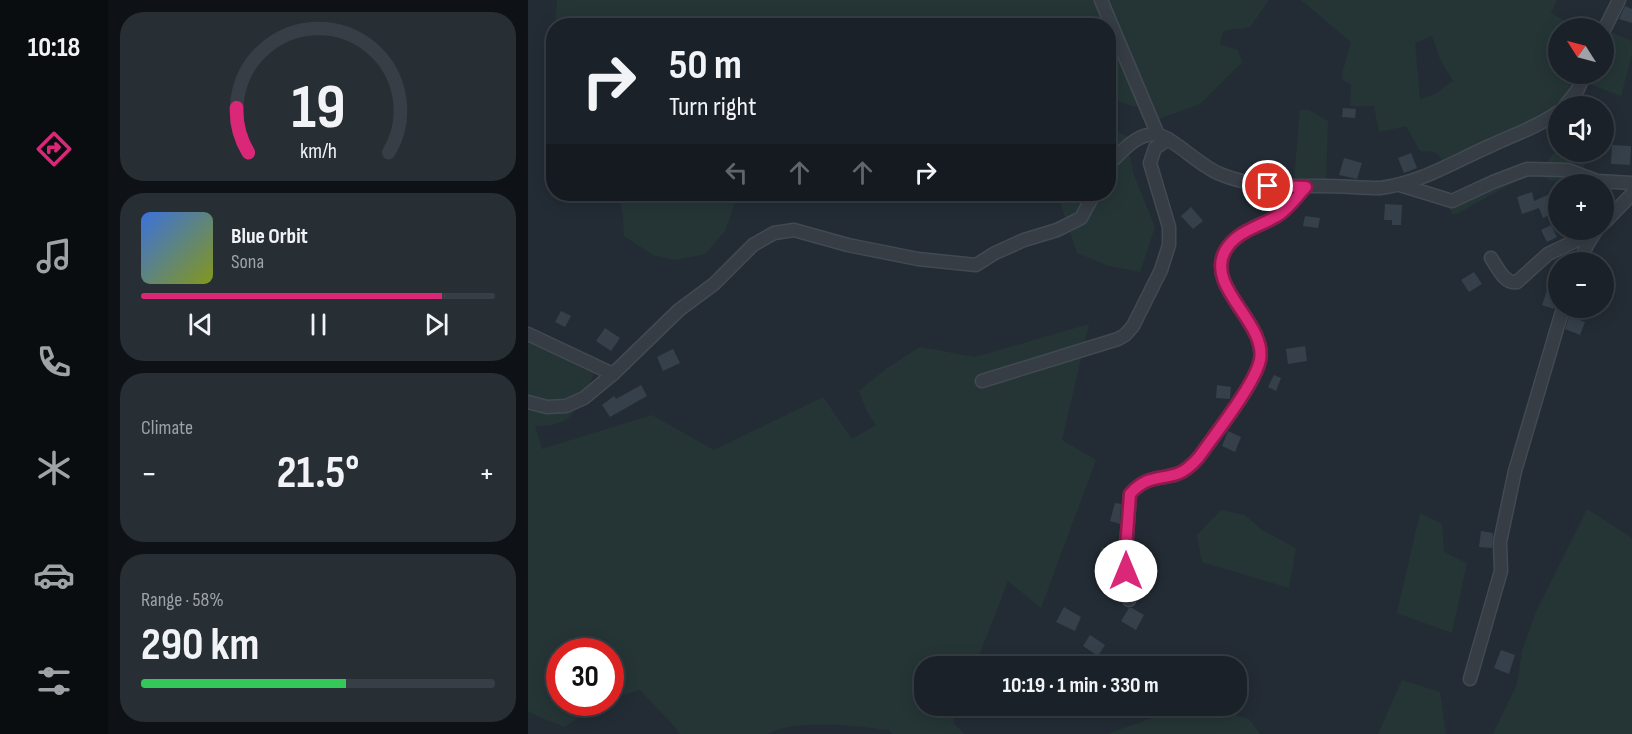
<!DOCTYPE html>
<html lang="en">
<head>
<meta charset="utf-8">
<style>
  :root { --surface:#1a2128; --page:#272e34; --text:#f1f3f6; --muted:#9fa3a8; --line:#383e45; --accent:#db2777 }
  body { margin:0; font-family:"Sofia Sans Condensed",sans-serif; background:var(--page); color:var(--text); height:100vh; display:flex; flex-direction:column; font-size:22px; white-space:nowrap }
  * { box-sizing:border-box; margin:0 }
  p { font-size:20px; color:var(--muted) }
  .icon { flex:none; width:33px; height:33px; fill:none; stroke:currentColor; stroke-width:2; stroke-linecap:round; stroke-linejoin:round }
  .map { position:relative; flex:1; overflow:hidden }
  .panel { display:flex; flex-direction:column; gap:12px; padding:12px; background:#0e1216; width:420px }
  .panel>* { flex:none }
  .banner { position:absolute; left:18px; top:18px; width:570px; height:183px; border-radius:24px; box-shadow:0 3px 15px #0003,0 0 0 2px var(--line); background:#1a2128; color:var(--text); overflow:hidden }
  .needle { width:39px; rotate:306deg }
  .controls { position:absolute; left:1020px; top:18px; display:grid; gap:12px }
  .controls a { display:grid; place-items:center; width:66px; height:66px; border-radius:50%; background:var(--surface); box-shadow:0 3px 15px #0003,0 0 0 2px var(--line); font-size:30px }
  .speed { position:absolute; left:18px; top:638px; display:flex; gap:12px; font-size:30px; font-weight:700; text-align:center }
  .speed>* { display:grid; place-content:center; width:78px; height:78px; border-radius:50%; background:var(--surface); box-shadow:0 3px 15px #0003,0 0 0 2px var(--line); line-height:1 }
  .speed .limit { border:9px solid #d22; background:#fff; color:#111 }
  .pin { position:absolute; display:grid; place-items:center; width:51px; height:51px; color:#fff; margin:-26px; border:3px solid #fff; border-radius:50%; box-shadow:0 2px 6px #0007 }
  .me { position:absolute; width:66px; margin:-33px; rotate:0deg; stroke-linejoin:round; filter:drop-shadow(0 0 4px #0008) }
  .turn { display:flex; align-items:center; gap:21px; height:126px; padding:0 24px; font-size:27px }
  .turn .icon { width:78px; height:78px; stroke-width:2.5 }
  .turn b { display:block; font-size:42px; line-height:51px }
  .lanes { display:flex; align-items:center; height:57px; padding:0 24px; background:#0003; justify-content:center; gap:30px; direction:ltr }
  .lanes .off { opacity:.35 }
  .big { font-size:45px; font-weight:700; line-height:1.1 }
  .panel .card { flex:1; display:flex; flex-direction:column; justify-content:center; gap:9px; min-width:0; padding:0 21px; border-radius:24px; background:var(--page) }
  .panel .dial { align-items:center; gap:0 }
  .dial svg { height:156px; overflow:visible; fill:none; stroke:var(--line); stroke-width:7; stroke-linecap:round; text-anchor:middle }
  .dial text { fill:var(--text); stroke:none }
  .song { display:flex; align-items:center; gap:18px }
  .cover { width:72px; height:72px; border-radius:9px; background:linear-gradient(135deg,hsl(220 70% 55%),hsl(70 70% 35%)) }
  .played { height:6px; border-radius:3px; background:linear-gradient(90deg,var(--accent) 85%,var(--line) 85%) }
  .keys { display:flex; justify-content:space-around; direction:ltr }
  .heat { display:flex; justify-content:space-between; align-items:center; font-size:33px; direction:ltr }
  .charge { height:9px; border-radius:4px; background:linear-gradient(90deg,#34c759 58%,var(--line) 0) }
  .trip { position:absolute; left:386px; top:656px; width:333px; height:60px; border-radius:24px; background:var(--surface); box-shadow:0 3px 15px #0003,0 0 0 2px var(--line); font-weight:700; line-height:60px; text-align:center }
  main { display:flex; flex:1; min-height:0 }
  .menu { display:flex; flex-direction:column; width:108px; justify-content:space-around; align-items:center; background:#0a0d10; color:var(--muted) }
  .menu .icon { width:42px; height:42px }
  .menu .current { color:var(--accent) }
  .menu b { font-size:27px; color:var(--text) }
  .map>svg:first-child { display:block }
</style>
</head>
<body>
<main>
<nav class="menu">
<b>10:18</b>
<svg class="icon current" aria-label="directions" viewBox="0 0 24 24"><path d="M12 3l9 9-9 9-9-9zM9 14v-3h6M13 9l2 2-2 2"/></svg>
<svg class="icon" aria-label="music" viewBox="0 0 24 24"><path d="M9 18V5l10-2v13"/><circle cx="6" cy="18" r="3"/><circle cx="16" cy="16" r="3"/></svg>
<svg class="icon" aria-label="phone" viewBox="0 0 24 24"><path d="M5 4h4l2 5-3 2q2 4 5 5l2-3 5 2v4C11 20 4 13 5 4z"/></svg>
<svg class="icon" aria-label="climate" viewBox="0 0 24 24"><path d="M12 3v18M4 7l16 10M4 17L20 7"/></svg>
<svg class="icon" aria-label="car" viewBox="0 0 24 24"><path d="M5 17H2v-5l4-1 3-4h7l3 4 3 1v5h-3M9 17h6M6 11h13"/><circle cx="7" cy="17" r="2"/><circle cx="17" cy="17" r="2"/></svg>
<svg class="icon" aria-label="filters" viewBox="0 0 24 24"><path d="M4 7h16M4 17h16"/><circle cx="9" cy="7" r="2"/><circle cx="15" cy="17" r="2"/></svg>
</nav>
<section class="panel">
<div class="card dial"><svg viewBox="0 0 100 80">
<path d="M14 69A42 42 0 1 1 86 69"/>
<path d="M14 69A42 42 0 0 1 8 46" stroke="#db2777"/>
<text x="50" y="56" font-size="32" font-weight="700">19</text>
<text x="50" y="72" font-size="11">km/h</text>
</svg></div>
<div class="card">
<div class="song"><i class="cover"></i><div><b>Blue Orbit</b><p>Sona</p></div></div>
<div class="played"></div>
<div class="keys"><svg class="icon" aria-label="previous" viewBox="0 0 24 24"><path d="M18 5L8 12l10 7zM5 5v14"/></svg><svg class="icon" aria-label="pause" viewBox="0 0 24 24"><path d="M8 5v14M16 5v14"/></svg><svg class="icon" aria-label="next" viewBox="0 0 24 24"><path d="M6 5l10 7-10 7zM19 5v14"/></svg></div>
</div>
<div class="card"><p>Climate</p>
<div class="heat"><a>−</a><b class="big">21.5°</b><a>+</a></div>
</div>
<div class="card"><p>Range · 58%</p><b class="big">290 km</b><div class="charge"></div></div>
</section>
<div class="map">
<svg width="1104" height="734" viewBox="0 0 1104 734">
  <rect width="100%" height="100%" fill="#232c35"/>
  <g fill="#253536" fill-rule="evenodd">
    <path d="M29,0H569L574,16L585,12L581,0H741L722,27L695,31L692,44L710,50L714,62L672,104L631,119L623,100L607,107L592,102L581,92L580,26H27Z"/>
    <path d="M773,0H1029L1023,13L1050,28H1030V74H1050L1039,95L1006,123L972,135L917,163L907,152L892,151L878,126L851,132L846,106H822L823,85L815,80L814,74L823,42ZM904,36L912,59L925,81L907,94L892,99L887,43Z"/>
    <path d="M1081,31L1104,41V53L1093,96L1059,83L1063,74H1076V43Z"/>
    <path d="M772,110H781L800,121L798,180L766,181Z"/>
    <path d="M581,128L599,136L605,173L627,227L612,272L581,266L549,253L531,199L472,194H580Z"/>
    <path d="M1030,150V152H1064L1054,170L1017,164L1023,156Z"/>
    <path d="M1029,172L1054,179L1024,181L1019,179L1015,175C988,175 952,204 925,215L919,203L998,173Z"/>
    <path d="M90,194H210L197,231L177,254L147,260L125,255L96,236L95,214Z"/>
    <path d="M561,324L534,440L568,460L513,608L480,581L447,666H396V705H432L425,723L437,734H365L361,730C327,726 269,718 239,734H152L147,727L112,690L83,699L82,651H32V702H77L36,727L0,712V341L46,361L66,373C63,384 49,411 39,419C31,425 16,426 7,426L14,449L124,415L186,450L295,397L324,439L348,425L338,410L331,391L359,368L392,347L447,357Z"/>
    <path d="M1059,509L1104,538V734H965L989,684L994,651L1008,612Z"/>
    <path d="M693,510L717,515L734,530L768,548L761,588L674,562L669,535Z"/>
    <path d="M892,513L914,524L916,552L939,563L924,633L869,613Z"/>
    <path d="M874,680L912,692L918,734H850Z"/>
    <path d="M661,705H672L721,719L732,734H579Z"/>
  </g>
  <g fill="#35404b">
    <path d="M1097,6L1104,9V23L1091,19Z"/>
    <path d="M815,108L828,109L827,118L814,117Z"/>
    <path d="M1084,145L1103,146L1102,165L1083,164Z"/>
    <path d="M883,153L889,168L876,173L870,158Z"/>
    <path d="M816,158L834,163L829,179L811,175Z"/>
    <path d="M1004,192L1006,201L1024,193L1030,211L1015,218L1011,208L994,214L989,197Z"/>
    <path d="M857,204L874,205L873,225H864V220H856Z"/>
    <path d="M663,207L675,221L665,229L653,216Z"/>
    <path d="M777,216L792,218L790,228L775,226Z"/>
    <path d="M1023,225L1029,237L1019,242L1013,230Z"/>
    <path d="M1029,262L1030,301L1026,309L1014,305Z"/>
    <path d="M946,272L954,284L941,292L933,280Z"/>
    <path d="M33,311L43,316L37,327L27,322Z"/>
    <path d="M1041,316L1057,322L1052,335L1037,329Z"/>
    <path d="M77,328L92,338L83,351L68,341Z"/>
    <path d="M777,346L779,361L760,364L758,349Z"/>
    <path d="M145,349L152,363L135,371L129,357Z"/>
    <path d="M746,375L753,378L748,391L740,387Z"/>
    <path d="M113,385L119,396L82,417L74,405L86,396L88,399Z"/>
    <path d="M689,385L703,387L702,399L688,398Z"/>
    <path d="M700,431L713,437L707,452L694,446Z"/>
    <path d="M587,503L593,504L592,524L582,521Z"/>
    <path d="M953,531L965,533L964,548L951,547Z"/>
    <path d="M574,547L586,552L581,566L569,561Z"/>
    <path d="M536,607L553,617L547,631L528,622Z"/>
    <path d="M601,608H604L616,615L608,630L593,621Z"/>
    <path d="M562,635L577,645L570,656L555,646Z"/>
    <path d="M973,650L987,655L981,674L966,668Z"/>
  </g>
  <g fill="none" stroke-linecap="round" stroke-linejoin="round">
    <defs>
      <g id="minor">
        <path d="M573,0L630,135"/>
        <path d="M1076,30L1091,0"/>
        <path d="M1037,106L1049,91L1057,74"/>
        <path d="M580,165C593,153 609,131 630,135C645,138 672,166 692,174C725,188 761,186 796,186C815,186 833,188 852,188C893,183 927,161 964,145C987,134 1010,127 1030,112"/>
        <path d="M872,185L924,201L965,182L999,169L1040,170L1069,181L1104,183"/>
        <path d="M1076,223L1104,194"/>
        <path d="M963,258C970,268 976,284 989,282L1020,254L1068,231"/>
        <path d="M1052,262L1059,245L1067,232"/>
        <path d="M0,334L85,374"/>
        <path d="M454,381L590,339L597,335L605,326L633,270L641,245V227L622,163L627,148L640,139"/>
        <path d="M0,402L19,407L38,406L56,398L85,374L151,310L186,284L225,245L246,233L266,230L320,245L390,259L448,265L467,253L496,240L529,230L553,218L566,194"/>
        <path d="M601,600L598,548L602,494C618,476 629,480 649,474C658,471 665,464 671,457C687,434 727,385 732,360C739,323 677,287 697,251C708,231 731,227 749,216C760,210 769,196 778,187"/>
        <path d="M942,679L973,571L972,542L987,471L1035,308"/>
      </g>
    </defs>
    <use href="#minor" stroke="#424952" stroke-width="15"/>
    <use href="#minor" stroke="#363d45" stroke-width="12"/>
  </g>
  <g fill="none" stroke-linecap="round" stroke-linejoin="round">
    <defs>
      <path id="route" d="M598,571V548L602,494C618,476 629,480 649,474C658,471 665,464 671,457C687,434 727,384 732,360C739,323 677,287 697,251C708,231 731,227 749,216C760,210 769,196 778,187L740,186"/>
    </defs>
    <use href="#route" stroke="#8e194d" stroke-width="15"/>
    <use href="#route" stroke="#db2777" stroke-width="10"/>
  </g>
</svg>
<div class="controls">
<a><svg class="needle" viewBox="-14 -14 28 28"><path d="M0-13l5 13h-10z" fill="#e53935"/><path d="M0 13l5-13h-10z" fill="#9fa3a8"/></svg></a>
<a><svg class="icon" aria-label="sound" viewBox="0 0 24 24"><path d="M4 9h4l5-4v14l-5-4H4zM17 9q2 3 0 6"/></svg></a>
<a>+</a>
<a>−</a>
</div>
<div class="speed"><div class="limit">30</div></div>
<div class="pin" style="left:740px;top:186px;background:#d93025"><svg class="icon" aria-label="arrive" viewBox="0 0 24 24"><path d="M6 21V4h12l-3 4 3 4H6"/></svg></div>
<svg class="me" style="left:598px;top:571px" viewBox="-20 -20 40 40"><circle r="19" fill="#fff"/><path d="M0-13L10 11 0 6-10 11z" fill="#db2777"/></svg>
<div class="trip">10:19 · 1 min · 330 m</div>
<div class="banner">
<div class="turn"><svg class="icon" aria-label="right" viewBox="0 0 24 24"><path d="M7 20v-9h11M14 6l5 5-5 5"/></svg><div><b>50 m</b>Turn right</div></div>
<div class="lanes"><svg class="icon off" aria-label="left" viewBox="0 0 24 24"><path d="M17 20v-9H6M10 6l-5 5 5 5"/></svg><svg class="icon off" aria-label="ahead" viewBox="0 0 24 24"><path d="M12 20V5M6 11l6-6 6 6"/></svg><svg class="icon off" aria-label="ahead" viewBox="0 0 24 24"><path d="M12 20V5M6 11l6-6 6 6"/></svg><svg class="icon" aria-label="right" viewBox="0 0 24 24"><path d="M7 20v-9h11M14 6l5 5-5 5"/></svg></div>
</div>
</div>
</main>
</body>
</html>
